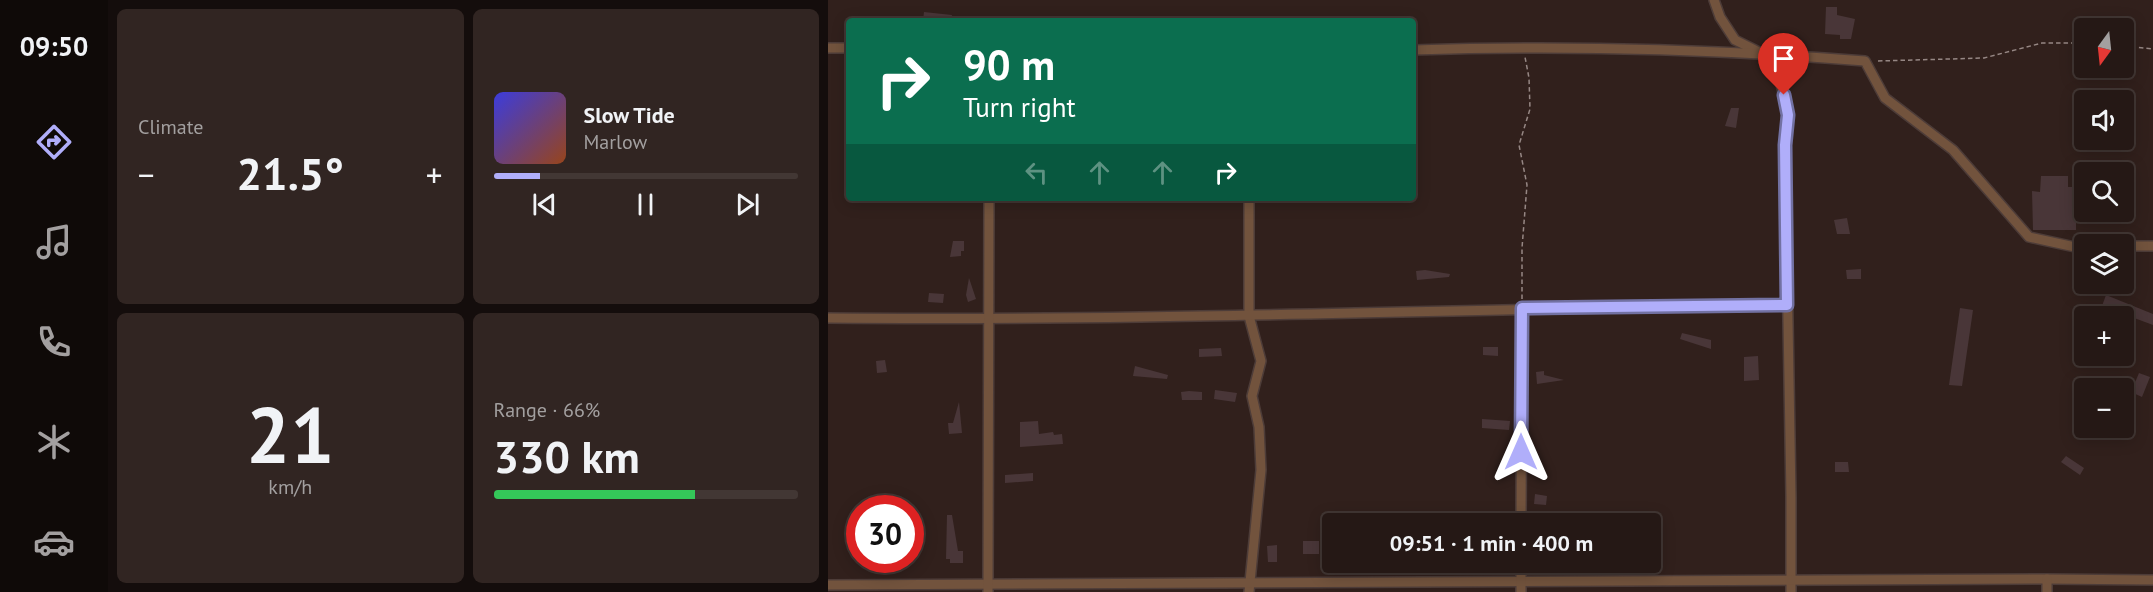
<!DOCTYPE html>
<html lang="en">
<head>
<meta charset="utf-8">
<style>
  :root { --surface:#251815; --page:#312522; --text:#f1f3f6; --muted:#a3a0a0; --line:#423734; --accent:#b0aefa }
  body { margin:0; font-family:"PT Sans",sans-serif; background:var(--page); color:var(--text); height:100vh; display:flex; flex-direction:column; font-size:22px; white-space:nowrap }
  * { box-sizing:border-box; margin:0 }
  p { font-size:20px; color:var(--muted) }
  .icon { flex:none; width:33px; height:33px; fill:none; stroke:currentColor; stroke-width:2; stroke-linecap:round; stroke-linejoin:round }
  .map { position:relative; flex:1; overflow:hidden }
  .side { display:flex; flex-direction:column; gap:9px; padding:9px; background:#140d0c; width:720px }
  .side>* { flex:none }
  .top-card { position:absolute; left:18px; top:18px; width:570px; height:183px; border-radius:6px; box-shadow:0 3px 15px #0003,0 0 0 2px var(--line); background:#0b6e4f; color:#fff; overflow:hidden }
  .needle { width:39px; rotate:195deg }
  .fabs { position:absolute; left:1246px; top:18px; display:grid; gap:12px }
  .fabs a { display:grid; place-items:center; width:60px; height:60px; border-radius:6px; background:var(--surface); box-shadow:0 3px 15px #0003,0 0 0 2px var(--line); font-size:30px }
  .speed { position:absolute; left:18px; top:495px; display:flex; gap:12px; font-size:30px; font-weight:700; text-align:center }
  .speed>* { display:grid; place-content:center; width:78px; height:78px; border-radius:50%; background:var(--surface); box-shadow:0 3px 15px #0003,0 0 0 2px var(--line); line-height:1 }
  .speed .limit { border:9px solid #d22; background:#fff; color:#111 }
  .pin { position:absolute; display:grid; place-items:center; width:51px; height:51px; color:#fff; margin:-62px -26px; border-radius:50% 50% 50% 0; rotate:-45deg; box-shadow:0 0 6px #0007 }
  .pin .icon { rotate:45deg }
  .me { position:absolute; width:66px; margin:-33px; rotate:0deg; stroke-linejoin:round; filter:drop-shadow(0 0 4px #0008) }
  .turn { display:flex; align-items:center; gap:21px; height:126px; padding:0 18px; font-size:27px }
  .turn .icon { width:78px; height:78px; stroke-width:2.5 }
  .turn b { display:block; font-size:42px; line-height:51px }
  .lanes { display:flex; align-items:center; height:57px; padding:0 18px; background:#0003; justify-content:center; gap:30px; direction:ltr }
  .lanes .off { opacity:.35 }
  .big { font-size:45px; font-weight:600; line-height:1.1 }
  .side .widget { flex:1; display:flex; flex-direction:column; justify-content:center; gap:9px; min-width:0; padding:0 21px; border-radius:9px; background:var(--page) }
  .side .dial { align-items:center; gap:0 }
  .dial b { font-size:78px; line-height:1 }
  .song { display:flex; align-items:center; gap:18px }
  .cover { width:72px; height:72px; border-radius:9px; background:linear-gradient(135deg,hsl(240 70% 55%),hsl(20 70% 35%)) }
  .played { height:6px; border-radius:3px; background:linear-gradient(90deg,var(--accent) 15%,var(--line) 15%) }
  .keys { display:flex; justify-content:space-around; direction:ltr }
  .heat { display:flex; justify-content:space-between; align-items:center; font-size:33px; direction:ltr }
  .charge { height:9px; border-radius:4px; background:linear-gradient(90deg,#34c759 66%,var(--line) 0) }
  .side .tiles { flex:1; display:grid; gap:9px; grid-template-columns:repeat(2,1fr) }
  .trip { position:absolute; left:494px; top:513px; width:339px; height:60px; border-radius:6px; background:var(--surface); box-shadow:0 3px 15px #0003,0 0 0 2px var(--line); font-weight:600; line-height:60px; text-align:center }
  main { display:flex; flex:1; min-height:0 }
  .tabs { display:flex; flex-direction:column; width:108px; justify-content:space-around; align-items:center; background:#0f0a08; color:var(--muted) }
  .tabs .icon { width:42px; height:42px }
  .tabs .current { color:var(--accent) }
  .tabs b { font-size:27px; color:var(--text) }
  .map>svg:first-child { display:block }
</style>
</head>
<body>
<main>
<nav class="tabs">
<b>09:50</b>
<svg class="icon current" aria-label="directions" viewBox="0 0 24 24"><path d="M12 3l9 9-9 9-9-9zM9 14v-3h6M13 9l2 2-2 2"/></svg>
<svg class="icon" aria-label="music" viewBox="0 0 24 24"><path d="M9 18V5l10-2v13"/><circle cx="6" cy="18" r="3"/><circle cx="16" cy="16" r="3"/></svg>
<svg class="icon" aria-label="phone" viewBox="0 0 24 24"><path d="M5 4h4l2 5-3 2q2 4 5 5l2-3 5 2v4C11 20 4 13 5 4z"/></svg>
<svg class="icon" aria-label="climate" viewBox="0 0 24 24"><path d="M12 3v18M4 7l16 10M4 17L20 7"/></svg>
<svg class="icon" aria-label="car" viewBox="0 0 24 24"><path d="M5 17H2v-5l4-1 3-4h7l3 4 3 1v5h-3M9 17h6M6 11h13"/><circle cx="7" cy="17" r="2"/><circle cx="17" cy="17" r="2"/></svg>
</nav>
<section class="side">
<div class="tiles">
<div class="widget"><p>Climate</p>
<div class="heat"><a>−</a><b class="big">21.5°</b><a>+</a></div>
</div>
<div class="widget">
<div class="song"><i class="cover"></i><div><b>Slow Tide</b><p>Marlow</p></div></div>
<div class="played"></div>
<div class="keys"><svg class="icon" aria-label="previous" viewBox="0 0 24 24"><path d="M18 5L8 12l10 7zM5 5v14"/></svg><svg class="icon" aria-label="pause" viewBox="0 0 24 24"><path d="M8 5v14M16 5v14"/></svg><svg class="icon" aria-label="next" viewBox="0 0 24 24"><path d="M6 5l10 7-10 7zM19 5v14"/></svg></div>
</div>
<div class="widget dial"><b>21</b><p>km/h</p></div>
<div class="widget"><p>Range · 66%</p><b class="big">330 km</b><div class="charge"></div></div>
</div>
</section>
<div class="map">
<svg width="1325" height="592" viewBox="0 0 1325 592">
  <rect width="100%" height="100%" fill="#31201c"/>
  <g fill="#493638">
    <path d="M998,7H1009V15L1027,19L1023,39H1012V35L997,34Z"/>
    <path d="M96,12L124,15L123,21H95Z"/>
    <path d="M903,108H911L908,128L897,126Z"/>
    <path d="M1213,176H1240V187H1248V230H1205L1204,191L1212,192Z"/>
    <path d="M1019,218L1022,234H1009L1006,220Z"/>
    <path d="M125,241H136V251H133V256L122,257Z"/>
    <path d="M1033,269V279H1019L1018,270Z"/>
    <path d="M597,270L622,274L621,277L589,280L588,271Z"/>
    <path d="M141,278L148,299L140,302L138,295Z"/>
    <path d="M101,293L116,294L115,303L100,302Z"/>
    <path d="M1278,295L1325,314V325L1274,306Z"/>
    <path d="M1132,308L1145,310L1134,386L1121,385Z"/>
    <path d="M854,333L883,340V349L852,339Z"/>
    <path d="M655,347H670V356L655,355Z"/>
    <path d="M393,348L394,356L371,357V349Z"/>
    <path d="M930,356L931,380L916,381V357Z"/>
    <path d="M57,360L59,372L49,373L48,361Z"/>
    <path d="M307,366L340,375L339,379L305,376Z"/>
    <path d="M716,371V375L736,380L709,384L708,372Z"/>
    <path d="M1311,373L1322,377L1314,397L1303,392Z"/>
    <path d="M387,390L409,393L407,402L386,399Z"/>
    <path d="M361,391L374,392V400H354L353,392Z"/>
    <path d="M131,402L134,433L121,434L120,423H125Z"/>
    <path d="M1296,413L1305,416L1297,440L1285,436L1288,428H1296Z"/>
    <path d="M654,419L682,421L681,430L654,428Z"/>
    <path d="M210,421L211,434L225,432L226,435L234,434L235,444L192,447V422Z"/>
    <path d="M1238,456L1256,468L1252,475L1233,462Z"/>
    <path d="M1007,462H1020L1021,472H1007Z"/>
    <path d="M205,473V481L177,483V475Z"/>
    <path d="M707,494L719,496L718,505L706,504Z"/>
    <path d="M119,515H124L130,551H135V563H122V559H118Z"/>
    <rect x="475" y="541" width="16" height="13"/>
    <path d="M449,545V562H440L439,546Z"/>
  </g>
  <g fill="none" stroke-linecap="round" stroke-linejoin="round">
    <defs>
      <g id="street">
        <path d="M886,0L892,17L907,40L931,52L951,75L960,115L957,145L963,497V592"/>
        <path d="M0,48H21"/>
        <path d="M585,50C736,45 886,49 1037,61L1057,98L1125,150L1201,237L1247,247H1257"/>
        <path d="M421,198V316L433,361L424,396L431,427L433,470L421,592"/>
        <path d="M1296,246H1325"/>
        <path d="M0,318C320,321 639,309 959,305"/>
        <path d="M693,524L694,308"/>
        <path d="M0,585L1219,579L1325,580"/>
        <path d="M160,592L161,198"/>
        <path d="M693,592V562"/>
        <path d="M1219,592V579"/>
      </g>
    </defs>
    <use href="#street" stroke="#4d3c38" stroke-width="12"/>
    <g stroke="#968784" stroke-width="1.5" stroke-dasharray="4.5 3" stroke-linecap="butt">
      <path d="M1296,46L1325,49"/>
      <path d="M1050,61L1156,58L1214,43H1257"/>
      <path d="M694,299V248L699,185L691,145L702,109L701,78L697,57"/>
    </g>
    <use href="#street" stroke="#72533d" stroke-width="9"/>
  </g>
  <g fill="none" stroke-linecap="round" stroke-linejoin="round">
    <defs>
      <path id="route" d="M693,452L694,308L959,305L957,145L960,115L956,95"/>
    </defs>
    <use href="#route" stroke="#7271a2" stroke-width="15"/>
    <use href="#route" stroke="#b0aefa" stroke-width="10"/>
  </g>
</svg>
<div class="fabs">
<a><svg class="needle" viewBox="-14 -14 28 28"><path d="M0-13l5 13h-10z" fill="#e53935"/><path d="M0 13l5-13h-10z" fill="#a3a0a0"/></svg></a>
<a><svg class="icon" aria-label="sound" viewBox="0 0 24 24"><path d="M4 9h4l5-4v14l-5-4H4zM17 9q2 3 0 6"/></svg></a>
<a><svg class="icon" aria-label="search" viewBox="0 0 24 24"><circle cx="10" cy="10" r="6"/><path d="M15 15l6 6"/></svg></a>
<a><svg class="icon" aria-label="layers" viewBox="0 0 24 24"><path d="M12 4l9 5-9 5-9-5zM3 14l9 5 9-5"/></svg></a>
<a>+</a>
<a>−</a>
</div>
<div class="speed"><div class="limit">30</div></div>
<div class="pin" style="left:956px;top:95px;background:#d93025"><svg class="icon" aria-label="arrive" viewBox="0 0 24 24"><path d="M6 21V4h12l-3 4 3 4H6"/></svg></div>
<svg class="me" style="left:693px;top:452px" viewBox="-20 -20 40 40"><path d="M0-17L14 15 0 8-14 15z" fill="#b0aefa" stroke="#fff" stroke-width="4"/></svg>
<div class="trip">09:51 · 1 min · 400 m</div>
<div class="top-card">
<div class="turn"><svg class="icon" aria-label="right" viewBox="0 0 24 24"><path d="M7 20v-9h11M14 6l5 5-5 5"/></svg><div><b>90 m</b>Turn right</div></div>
<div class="lanes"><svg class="icon off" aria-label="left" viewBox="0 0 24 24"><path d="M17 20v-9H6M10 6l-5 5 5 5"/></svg><svg class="icon off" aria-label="ahead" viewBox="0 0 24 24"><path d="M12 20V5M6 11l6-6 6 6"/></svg><svg class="icon off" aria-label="ahead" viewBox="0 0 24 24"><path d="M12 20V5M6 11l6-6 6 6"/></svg><svg class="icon" aria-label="right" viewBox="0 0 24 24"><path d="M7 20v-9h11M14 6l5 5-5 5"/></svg></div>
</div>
</div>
</main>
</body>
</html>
